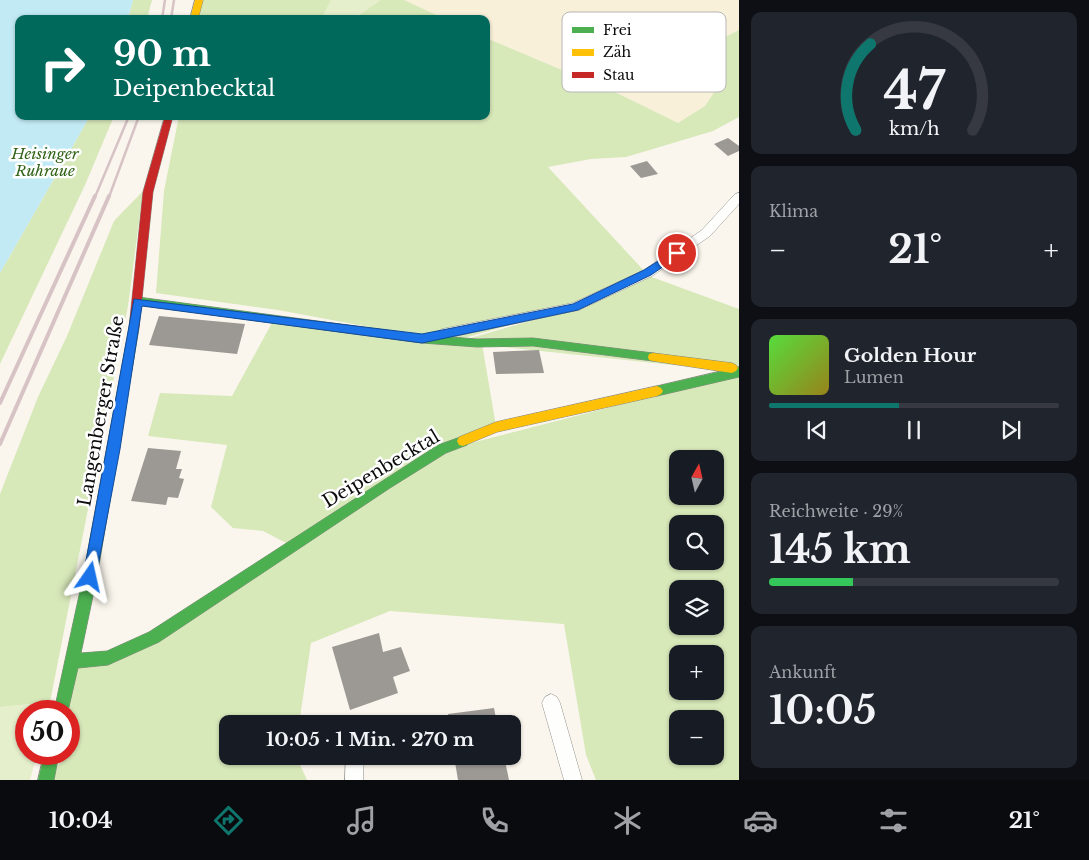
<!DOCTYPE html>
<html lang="de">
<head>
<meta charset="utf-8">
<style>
  :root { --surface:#171b24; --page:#20242c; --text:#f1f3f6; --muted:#9ea1a6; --line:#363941; --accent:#0f766e }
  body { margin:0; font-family:"Libre Baskerville",serif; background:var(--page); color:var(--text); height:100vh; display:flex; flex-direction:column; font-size:19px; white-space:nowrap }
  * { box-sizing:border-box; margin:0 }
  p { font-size:16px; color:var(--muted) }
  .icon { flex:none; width:28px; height:28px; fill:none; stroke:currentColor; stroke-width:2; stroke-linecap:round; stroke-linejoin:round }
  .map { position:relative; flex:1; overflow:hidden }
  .drawer { display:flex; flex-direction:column; gap:12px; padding:12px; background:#0d0f14; width:350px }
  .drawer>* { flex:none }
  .top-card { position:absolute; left:15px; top:15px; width:475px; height:105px; border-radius:10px; box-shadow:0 1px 4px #0004; background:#00695c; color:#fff; overflow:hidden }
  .needle { width:32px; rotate:8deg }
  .tools { position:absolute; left:669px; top:450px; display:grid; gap:10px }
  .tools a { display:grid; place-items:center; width:55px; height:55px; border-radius:10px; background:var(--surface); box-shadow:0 1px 4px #0004; font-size:25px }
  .speed { position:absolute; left:15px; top:700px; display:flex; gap:10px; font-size:25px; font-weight:700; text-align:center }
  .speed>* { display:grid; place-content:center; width:65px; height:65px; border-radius:50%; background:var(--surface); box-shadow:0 1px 4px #0004; line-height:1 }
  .speed .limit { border:8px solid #d22; background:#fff; color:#111 }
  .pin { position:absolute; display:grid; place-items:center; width:42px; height:42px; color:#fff; margin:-21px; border:2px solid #fff; border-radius:50%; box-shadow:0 1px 5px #0007 }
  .me { position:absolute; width:55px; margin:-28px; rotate:11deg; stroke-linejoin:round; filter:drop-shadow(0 0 4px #0008) }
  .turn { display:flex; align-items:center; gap:18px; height:105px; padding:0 15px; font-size:22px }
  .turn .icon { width:65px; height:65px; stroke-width:2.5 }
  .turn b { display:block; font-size:35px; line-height:42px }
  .big { font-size:38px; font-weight:700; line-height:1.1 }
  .drawer .tile { flex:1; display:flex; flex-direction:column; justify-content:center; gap:8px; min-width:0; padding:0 18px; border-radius:10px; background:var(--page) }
  .drawer .dial { align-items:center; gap:0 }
  .dial svg { height:130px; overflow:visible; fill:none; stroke:var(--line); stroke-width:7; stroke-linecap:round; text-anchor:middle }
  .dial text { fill:var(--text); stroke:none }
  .song { display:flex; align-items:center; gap:15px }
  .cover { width:60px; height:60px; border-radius:8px; background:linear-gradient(135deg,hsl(110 70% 55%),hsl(50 70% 35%)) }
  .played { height:5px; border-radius:2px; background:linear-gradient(90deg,var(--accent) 45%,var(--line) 45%) }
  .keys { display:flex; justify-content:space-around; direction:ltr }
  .heat { display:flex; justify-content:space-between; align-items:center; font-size:28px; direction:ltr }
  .charge { height:8px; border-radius:4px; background:linear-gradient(90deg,#34c759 29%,var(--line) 0) }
  .trip { position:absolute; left:219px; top:715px; width:302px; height:50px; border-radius:10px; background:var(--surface); box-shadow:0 1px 4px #0004; font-weight:700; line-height:50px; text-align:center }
  .tab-bar { display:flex; height:80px; justify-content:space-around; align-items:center; background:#090b0e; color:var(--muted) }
  .tab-bar .icon { width:35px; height:35px }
  .tab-bar .active { color:var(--accent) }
  .tab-bar b { font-size:22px; color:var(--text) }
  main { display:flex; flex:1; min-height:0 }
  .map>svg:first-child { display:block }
</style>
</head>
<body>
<main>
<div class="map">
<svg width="739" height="780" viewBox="0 0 739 780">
  <rect width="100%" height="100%" fill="#faf6ed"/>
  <path fill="#f8f0d9" d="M404,0H739V30L721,39L688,64L719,85L705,106L678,123L619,94L486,38V19H445Z"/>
  <g fill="#e6efcc">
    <path d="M331,0H381C360,14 349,25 323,16Z"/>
    <path d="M50,702L48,711H26V754H37L30,780H0V707Z"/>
  </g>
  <g fill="#d7e8b9" fill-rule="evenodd">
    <path d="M133,0H152L147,19H128Z"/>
    <path d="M201,0H331L323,16L332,19H197Z"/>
    <path d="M381,0H404L445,19H353Z"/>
    <path d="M739,30V117L713,131L626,157L591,159L548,167L647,274L574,307L450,342L278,310L156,293L164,191L179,116H486V38L619,94L678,123L705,106L719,85L688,65L721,39Z"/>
    <path d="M90,116H114L85,185L0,364V273Z"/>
    <path d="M143,191L128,306L50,702L0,707V494L38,397L67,336L114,221Z"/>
    <path d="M649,276L739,309V372L457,342L575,308Z"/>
    <path d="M273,321L482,344L496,426L290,545L263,531L233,528L211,507L227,445L148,436L160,393L232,396Z"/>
    <path d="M739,374V780H596L586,755L564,624L390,611L311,643L299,724H228V756H296L307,780H44L69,754V711H61L73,663L104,661L444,450ZM678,459H715V496H678ZM678,524H715V561H678ZM678,589H715V626H678ZM678,654H715V691H678ZM678,719H715V756H678Z"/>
  </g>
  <path fill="#c2eaf5" d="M0,0H133L128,19H19V116H90L0,273Z"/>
  <g fill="#9c9894">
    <path d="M728,138L739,146V151L728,156L714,144Z"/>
    <path d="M647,161L658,174L641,178L630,166Z"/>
    <path d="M159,316L245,324L237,354L149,345Z"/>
    <path d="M539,350L544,373L496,374L493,352Z"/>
    <path d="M148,448L181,451L176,469H182L179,478L184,479L178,498L168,497L166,505L131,501Z"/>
    <path d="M379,633L383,652L401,647L410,671L393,677L398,693L350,710L332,647Z"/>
    <path d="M494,708L497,724H449L448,714Z"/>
    <path d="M454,756H504L509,780H458Z"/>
  </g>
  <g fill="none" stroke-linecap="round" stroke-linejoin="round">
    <defs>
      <g id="lane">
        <path d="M739,193V204L710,236L652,276L579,310L442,339L435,334L442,329L573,303L644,270L702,230L735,194Z"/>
        <path d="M551,694L557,697L560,703L582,780H564L542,703L545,697Z"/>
        <path d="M346,756H364L363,780H345Z"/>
      </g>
      <g id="fast">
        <path d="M138,297L422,335L477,339L533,338L653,353L657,354L658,357L657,360L653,361L533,346L477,347L422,343L138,305L133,301Z"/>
        <path d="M134,324L139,328L97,577L81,653L107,651L149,632L438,445L463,436L467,437L469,441L467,445L446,453L390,488L159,642L108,665L78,668L68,711H54L83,577L129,328Z"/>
        <path d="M739,367V377L657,396L653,394L651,391L653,388L657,386Z"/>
        <path d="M44,754H59L54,780H38Z"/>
      </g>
      <g id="slow">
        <path d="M195,0H203L198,19H190Z"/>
        <path d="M653,353L732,363L736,365L738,368L736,371L732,373L653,361L649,360L648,357L649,354Z"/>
        <path d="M657,386L661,388L663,391L661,394L657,396L497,432L463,446L459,445L457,441L459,437L496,422Z"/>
      </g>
      <path id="jam" d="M165,116H173L153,192L139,328L134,332L129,328L143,192Z"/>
    </defs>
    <use href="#lane" stroke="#93918d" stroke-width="1"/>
    <use href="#fast" stroke="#898783" stroke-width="1"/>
    <use href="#slow" stroke="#898783" stroke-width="1"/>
    <use href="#jam" stroke="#898783" stroke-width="1"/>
    <use href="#lane" fill="#fefefc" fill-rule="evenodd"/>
    <use href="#fast" fill="#4caf50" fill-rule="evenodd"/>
    <use href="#slow" fill="#ffc107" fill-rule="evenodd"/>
    <use href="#jam" fill="#c62828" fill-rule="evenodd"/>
    <g stroke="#d7c3c5" stroke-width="2.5">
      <path d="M162,19L165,0"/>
      <path d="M171,19L174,0"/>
      <path d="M95,197L129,116"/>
      <path d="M109,197L139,116"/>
    </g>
    <g stroke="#d7c3c5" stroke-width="4">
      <path d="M0,403L95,196"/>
      <path d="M0,444L109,196"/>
    </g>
  </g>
  <path fill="#1a73e8" stroke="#114b97" d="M677,249L682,253L680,255L651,275L578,310L422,343L142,306L120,449L96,577L94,582L90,584L85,582L83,577L134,299L422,334L573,304L644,270Z"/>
  <g text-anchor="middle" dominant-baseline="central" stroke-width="5" stroke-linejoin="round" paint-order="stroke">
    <g font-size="15" font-style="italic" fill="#326419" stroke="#fff">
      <text x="45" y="153">Heisinger<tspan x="45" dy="17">Ruhraue</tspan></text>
    </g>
    <g font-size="18" fill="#0b0b0b" stroke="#fff">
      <text transform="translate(101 411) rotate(-80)">Langenberger Straße</text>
      <text transform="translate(381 469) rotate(-31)">Deipenbecktal</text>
    </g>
  </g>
  <rect x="562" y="12" width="164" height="80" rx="8" fill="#fff" stroke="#b6b6b6" stroke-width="1"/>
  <rect x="572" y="27" width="22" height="6" fill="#4caf50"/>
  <rect x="572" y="49" width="22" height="7" fill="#ffc107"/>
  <rect x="572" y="72" width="22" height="6" fill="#c62828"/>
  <g font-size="14" fill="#0b0b0b">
    <text x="603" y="35">Frei</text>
    <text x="603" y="57">Zäh</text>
    <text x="603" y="80">Stau</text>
  </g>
</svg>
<div class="tools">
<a><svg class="needle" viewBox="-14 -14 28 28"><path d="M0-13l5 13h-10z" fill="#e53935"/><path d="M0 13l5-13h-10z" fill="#9ea1a6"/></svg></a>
<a><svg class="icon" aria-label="search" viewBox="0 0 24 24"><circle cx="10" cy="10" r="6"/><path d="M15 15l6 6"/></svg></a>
<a><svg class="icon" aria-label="layers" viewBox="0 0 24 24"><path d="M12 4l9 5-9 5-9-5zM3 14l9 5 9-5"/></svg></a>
<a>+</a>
<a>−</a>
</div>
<div class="speed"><div class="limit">50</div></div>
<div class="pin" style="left:677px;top:253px;background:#d93025"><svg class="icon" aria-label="arrive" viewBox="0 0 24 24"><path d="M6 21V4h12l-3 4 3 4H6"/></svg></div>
<svg class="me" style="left:90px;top:577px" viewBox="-20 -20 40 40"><path d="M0-17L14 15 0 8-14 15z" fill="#1a73e8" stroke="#fff" stroke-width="4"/></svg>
<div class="trip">10:05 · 1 Min. · 270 m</div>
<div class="top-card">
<div class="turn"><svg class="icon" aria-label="right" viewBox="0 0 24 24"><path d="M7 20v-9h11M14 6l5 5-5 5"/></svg><div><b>90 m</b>Deipenbecktal</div></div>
</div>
</div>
<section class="drawer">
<div class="tile dial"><svg viewBox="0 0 100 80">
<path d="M14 69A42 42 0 1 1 86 69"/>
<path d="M14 69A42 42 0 0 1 23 16" stroke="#0f766e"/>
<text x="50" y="56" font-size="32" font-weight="700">47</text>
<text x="50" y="72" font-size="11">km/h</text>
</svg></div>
<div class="tile"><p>Klima</p>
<div class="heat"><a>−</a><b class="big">21°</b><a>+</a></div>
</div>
<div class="tile">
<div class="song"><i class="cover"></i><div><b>Golden Hour</b><p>Lumen</p></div></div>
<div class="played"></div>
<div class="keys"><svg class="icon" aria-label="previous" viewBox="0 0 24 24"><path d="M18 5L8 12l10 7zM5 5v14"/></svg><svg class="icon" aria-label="pause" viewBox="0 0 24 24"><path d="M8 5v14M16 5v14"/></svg><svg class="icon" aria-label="next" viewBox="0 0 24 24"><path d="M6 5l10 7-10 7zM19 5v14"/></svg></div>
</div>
<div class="tile"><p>Reichweite · 29%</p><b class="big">145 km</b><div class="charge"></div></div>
<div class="tile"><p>Ankunft</p><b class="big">10:05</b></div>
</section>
</main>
<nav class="tab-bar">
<b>10:04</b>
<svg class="icon active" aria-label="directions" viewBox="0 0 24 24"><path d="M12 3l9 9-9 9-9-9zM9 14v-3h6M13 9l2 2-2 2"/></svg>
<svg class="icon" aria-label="music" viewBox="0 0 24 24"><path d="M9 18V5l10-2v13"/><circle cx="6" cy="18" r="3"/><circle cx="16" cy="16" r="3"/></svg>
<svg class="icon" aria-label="phone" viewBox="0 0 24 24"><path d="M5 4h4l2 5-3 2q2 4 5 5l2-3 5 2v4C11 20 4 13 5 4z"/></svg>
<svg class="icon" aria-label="climate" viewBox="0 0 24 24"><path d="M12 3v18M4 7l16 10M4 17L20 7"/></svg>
<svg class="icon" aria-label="car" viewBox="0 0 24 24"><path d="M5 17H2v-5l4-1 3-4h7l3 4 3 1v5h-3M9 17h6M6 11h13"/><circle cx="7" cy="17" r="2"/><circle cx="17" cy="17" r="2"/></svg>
<svg class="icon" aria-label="filters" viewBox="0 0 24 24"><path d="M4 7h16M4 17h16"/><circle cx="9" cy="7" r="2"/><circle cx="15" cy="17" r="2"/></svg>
<b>21°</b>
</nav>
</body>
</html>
